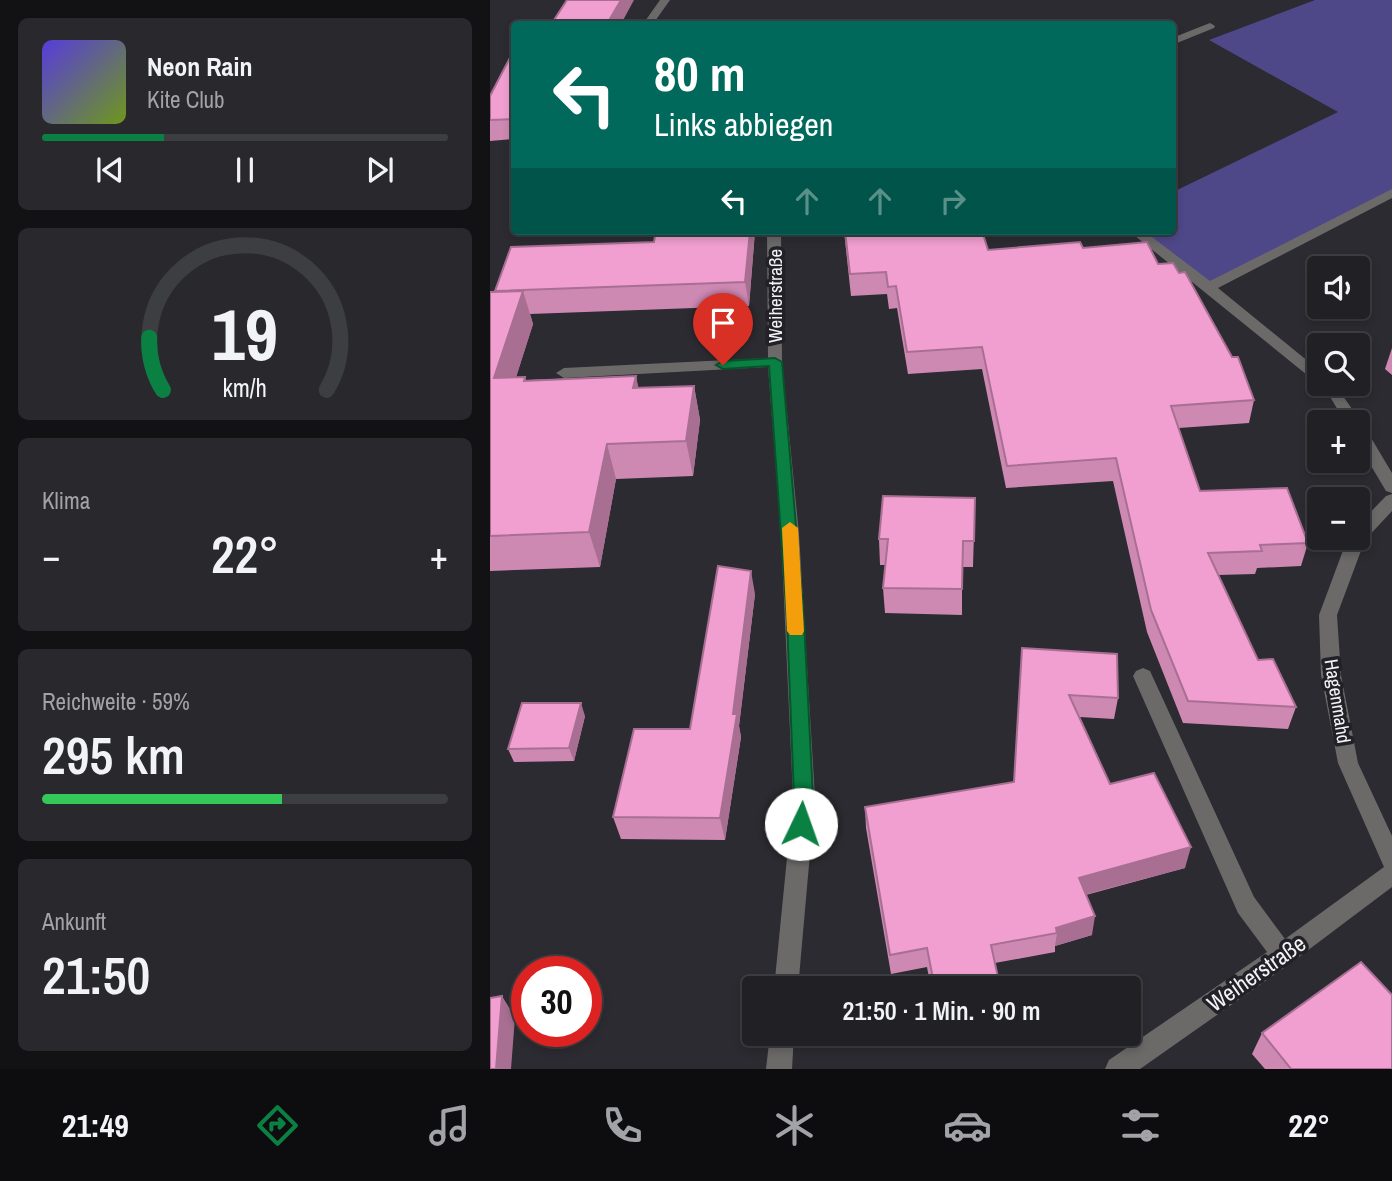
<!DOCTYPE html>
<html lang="de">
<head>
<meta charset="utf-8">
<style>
  :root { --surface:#202025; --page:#28282d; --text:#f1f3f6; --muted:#a2a3a7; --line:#3d3e42; --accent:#0b8043 }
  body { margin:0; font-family:"Archivo Narrow",sans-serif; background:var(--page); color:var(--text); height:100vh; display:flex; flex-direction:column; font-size:26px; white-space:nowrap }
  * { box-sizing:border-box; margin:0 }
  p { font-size:23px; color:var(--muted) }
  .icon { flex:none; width:38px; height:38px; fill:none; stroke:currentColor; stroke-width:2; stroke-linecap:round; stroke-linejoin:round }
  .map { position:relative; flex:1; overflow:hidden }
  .drawer { display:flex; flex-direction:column; gap:18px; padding:18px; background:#121214; width:490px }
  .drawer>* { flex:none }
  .top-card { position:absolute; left:21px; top:21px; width:665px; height:214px; border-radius:7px; box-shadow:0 4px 10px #0003,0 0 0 2px var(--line); background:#00695c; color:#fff; overflow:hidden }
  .buttons { position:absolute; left:817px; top:256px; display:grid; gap:14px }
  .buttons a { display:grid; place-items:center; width:63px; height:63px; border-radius:7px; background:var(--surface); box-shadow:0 4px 10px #0003,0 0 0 2px var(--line); font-size:35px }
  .speed { position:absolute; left:21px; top:956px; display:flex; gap:14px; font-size:35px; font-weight:700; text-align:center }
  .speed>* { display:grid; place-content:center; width:91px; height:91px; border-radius:50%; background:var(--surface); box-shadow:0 4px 10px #0003,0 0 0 2px var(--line); line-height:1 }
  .speed .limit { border:10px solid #d22; background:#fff; color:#111 }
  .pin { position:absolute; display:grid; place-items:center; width:60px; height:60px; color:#fff; margin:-72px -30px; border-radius:50% 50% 50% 0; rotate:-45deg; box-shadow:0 0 7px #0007 }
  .pin .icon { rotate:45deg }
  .me { position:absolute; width:77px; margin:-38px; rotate:3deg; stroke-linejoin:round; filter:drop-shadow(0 0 5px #0008) }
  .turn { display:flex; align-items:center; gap:24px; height:147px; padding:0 28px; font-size:32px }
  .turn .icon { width:91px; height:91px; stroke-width:2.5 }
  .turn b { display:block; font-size:49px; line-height:60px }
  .lanes { display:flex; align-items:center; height:66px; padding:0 28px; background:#0003; justify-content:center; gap:35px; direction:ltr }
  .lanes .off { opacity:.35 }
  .big { font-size:52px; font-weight:600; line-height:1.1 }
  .drawer .tile { flex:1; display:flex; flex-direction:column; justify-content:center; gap:10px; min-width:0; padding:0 24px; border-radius:10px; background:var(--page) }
  .drawer .dial { align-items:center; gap:0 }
  .dial svg { height:182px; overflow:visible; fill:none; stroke:var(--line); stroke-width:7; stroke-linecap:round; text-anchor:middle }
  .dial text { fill:var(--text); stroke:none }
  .song { display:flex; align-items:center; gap:21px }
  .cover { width:84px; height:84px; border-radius:10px; background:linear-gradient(135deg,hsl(250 70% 55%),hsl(80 70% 35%)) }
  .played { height:7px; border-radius:4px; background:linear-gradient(90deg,var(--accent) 30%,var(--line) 30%) }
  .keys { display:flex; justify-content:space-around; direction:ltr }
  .heat { display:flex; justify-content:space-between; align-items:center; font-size:38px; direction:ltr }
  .charge { height:10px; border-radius:5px; background:linear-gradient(90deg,#34c759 59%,var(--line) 0) }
  .trip { position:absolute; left:252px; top:976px; width:399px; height:70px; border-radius:7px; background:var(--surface); box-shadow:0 4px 10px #0003,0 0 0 2px var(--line); font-weight:600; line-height:70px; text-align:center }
  .menu { display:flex; height:112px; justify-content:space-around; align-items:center; background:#0d0d0f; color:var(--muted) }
  .menu .icon { width:49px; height:49px }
  .menu .current { color:var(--accent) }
  .menu b { font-size:32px; color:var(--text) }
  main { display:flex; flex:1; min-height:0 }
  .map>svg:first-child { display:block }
</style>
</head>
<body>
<main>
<section class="drawer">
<div class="tile">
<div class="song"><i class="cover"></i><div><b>Neon Rain</b><p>Kite Club</p></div></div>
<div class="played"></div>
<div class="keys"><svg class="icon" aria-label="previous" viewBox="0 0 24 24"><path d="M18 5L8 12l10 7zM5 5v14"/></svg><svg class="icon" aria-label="pause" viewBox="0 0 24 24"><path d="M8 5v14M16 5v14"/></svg><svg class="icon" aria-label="next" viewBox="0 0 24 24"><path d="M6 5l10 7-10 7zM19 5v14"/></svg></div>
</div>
<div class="tile dial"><svg viewBox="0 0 100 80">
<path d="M14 69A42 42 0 1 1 86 69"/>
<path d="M14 69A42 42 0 0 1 8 46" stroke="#0b8043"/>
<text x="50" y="56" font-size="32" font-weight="700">19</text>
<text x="50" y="72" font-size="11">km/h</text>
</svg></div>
<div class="tile"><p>Klima</p>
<div class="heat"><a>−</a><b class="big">22°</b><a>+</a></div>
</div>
<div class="tile"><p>Reichweite · 59%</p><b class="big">295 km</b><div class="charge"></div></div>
<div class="tile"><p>Ankunft</p><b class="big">21:50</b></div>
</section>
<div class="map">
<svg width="902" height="1069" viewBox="0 0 902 1069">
  <rect width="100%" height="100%" fill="#2b2b31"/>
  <path fill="#4e4889" d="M825,0H902V193L719,287L646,231H682L683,192L848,112L719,40Z"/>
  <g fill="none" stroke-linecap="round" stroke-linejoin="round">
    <g fill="#6c6969" fill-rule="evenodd">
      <path d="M170,0H180L163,24H153Z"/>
      <path d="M720,23L725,26L724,28L682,45V38Z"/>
      <path d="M902,189V198L728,288L830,371V383H844L871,422L869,425L874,426L902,473V493L896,491L868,444V422H855L839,395L827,383L639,231H654L720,281Z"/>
      <path d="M277,231H291L292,362L309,534L325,797L308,989H284L303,797L291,534L278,367L74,378L66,373L74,368L278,358Z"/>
      <path d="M902,494V511L875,540L847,615L851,675L868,763L902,836V887L801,963L650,1069H615L619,1060L777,952L748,913L643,676L646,671L653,668L660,671L764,897L795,939L894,867L848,763L831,675L829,615L858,537H868V525L896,496Z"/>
      <path d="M280,1034H304L302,1069H276Z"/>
    </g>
  </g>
  <g fill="#ce89b3">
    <path d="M24,50V139L0,141V96Z"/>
    <path d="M166,231H265L259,306L40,314L43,324L26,377H35L36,380L146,376L148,388L204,386L210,420L203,476L126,479L110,567L0,571V292H5L164,242Z"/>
    <path d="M354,231H492L498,250L593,248L668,264L689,273L764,400L759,423L689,428L710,491L818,543L811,566L767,568L765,574L728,575L768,660L806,707L798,729L693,723L657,632L623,481L516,488L492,369L418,374L407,308L399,309L397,294L361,296Z"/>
    <path d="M902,348V375L895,369Z"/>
    <path d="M485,498L483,567H472V615L395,613L393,588L395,565H390L389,539Z"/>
    <path d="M265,594L249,726L251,737L235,840L131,839L123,817L200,729Z"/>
    <path d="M532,648L628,698L624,719L590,717L620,784L695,868L596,895L602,935L565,946V952L505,963L509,982V989H441L437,967L401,974L376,828L375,807L524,782Z"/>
    <path d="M95,716L84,761L24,762L18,749Z"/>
    <path d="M772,1033L902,1069H775L762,1054Z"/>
  </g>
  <g fill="#a86f92">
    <path d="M131,0H144L131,24H117Z"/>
    <path d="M260,231H265L259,306L255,282Z"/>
    <path d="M33,291L43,324L15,412L4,378Z"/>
    <path d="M146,376L153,410L143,388Z"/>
    <path d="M204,386L210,420L203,476L196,441Z"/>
    <path d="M117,444L126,479L110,567L99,532Z"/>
    <path d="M261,571L265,594L249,726L251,737L235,840L230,818Z"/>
    <path d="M91,703L95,716L84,761L79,748Z"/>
    <path d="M701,847L695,868L586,897L589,878Z"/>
    <path d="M605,916L602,935L565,946L567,933L566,928Z"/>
    <path d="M12,996L25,1017L21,1069H6Z"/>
  </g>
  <g fill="#f09fd0" stroke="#a86f92" stroke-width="2">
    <path d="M77,0H131L117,24H38L39,23H62Z"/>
    <path d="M24,50V119L0,120V96Z"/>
    <path d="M166,231H260L255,282L5,291L21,247L164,242Z"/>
    <path d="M355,231H492L498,250L590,242L593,248L657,242L668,264L683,263L689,273L695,272L742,357H748L764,400L681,406L710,491L797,488L818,543L770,545L772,551L718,553L768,660L783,659L806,707L698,701L661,610L626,458L517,466L492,347L417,352L406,286L398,287L396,272L360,274Z"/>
    <path d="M33,291L4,378L35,377L34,381L146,376L143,388L204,386L196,441L117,444L99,532L0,536V292Z"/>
    <path d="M393,496L485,498L484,541H473L472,589L393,588L398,539H389Z"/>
    <path d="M228,566L261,571L243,714H247L230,818L123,817L144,729H200Z"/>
    <path d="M532,648L627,654L628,698L579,695L620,784L664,773L701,847L589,878L605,916L566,928L567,933L501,945L509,982L475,989H445L437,948L400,955L375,807L524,782Z"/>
    <path d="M32,703H91L79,748L18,749Z"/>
    <path d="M871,962L902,995V1069H801L772,1033Z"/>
    <path d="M12,996L6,1069H0V998Z"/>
  </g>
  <path fill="#0b8043" stroke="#07532c" stroke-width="2" d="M285,358L292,362L314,620L323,797L318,830L311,833L304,830L301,824L304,797L297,620L279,366L233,369L226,365L233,361Z"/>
  <path fill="#f59e0b" d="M300,522L308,528L314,631L312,635H300L297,631L292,528Z"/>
  <g text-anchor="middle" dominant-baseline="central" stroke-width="7" stroke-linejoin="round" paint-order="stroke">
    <g font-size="19" fill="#f3f3f7" stroke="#212127">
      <text transform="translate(285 296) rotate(-90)">Weiherstraße</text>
      <text transform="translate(848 701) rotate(81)">Hagenmahd</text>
    </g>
    <g font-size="23" fill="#f3f3f7" stroke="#212127">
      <text transform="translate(766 973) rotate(-35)">Weiherstraße</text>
    </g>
  </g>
</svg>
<div class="buttons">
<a><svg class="icon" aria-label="sound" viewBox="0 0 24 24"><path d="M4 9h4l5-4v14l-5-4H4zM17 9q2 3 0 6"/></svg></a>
<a><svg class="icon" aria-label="search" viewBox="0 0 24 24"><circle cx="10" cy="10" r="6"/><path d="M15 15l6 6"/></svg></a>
<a>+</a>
<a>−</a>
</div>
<div class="speed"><div class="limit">30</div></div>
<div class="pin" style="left:233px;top:365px;background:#d93025"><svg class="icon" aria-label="arrive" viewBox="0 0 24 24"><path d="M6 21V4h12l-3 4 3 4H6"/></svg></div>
<svg class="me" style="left:311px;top:824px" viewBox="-20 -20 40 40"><circle r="19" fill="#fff"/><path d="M0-13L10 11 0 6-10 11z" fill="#0b8043"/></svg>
<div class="trip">21:50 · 1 Min. · 90 m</div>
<div class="top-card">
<div class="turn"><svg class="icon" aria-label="left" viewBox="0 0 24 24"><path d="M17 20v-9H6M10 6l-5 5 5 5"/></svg><div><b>80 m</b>Links abbiegen</div></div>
<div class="lanes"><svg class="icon" aria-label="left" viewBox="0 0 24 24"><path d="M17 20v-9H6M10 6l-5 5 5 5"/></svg><svg class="icon off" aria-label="ahead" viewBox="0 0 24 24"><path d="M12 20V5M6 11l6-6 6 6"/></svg><svg class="icon off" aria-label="ahead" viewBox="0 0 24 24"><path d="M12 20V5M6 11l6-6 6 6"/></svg><svg class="icon off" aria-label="right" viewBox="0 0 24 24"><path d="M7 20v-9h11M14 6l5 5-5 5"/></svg></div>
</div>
</div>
</main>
<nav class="menu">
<b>21:49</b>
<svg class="icon current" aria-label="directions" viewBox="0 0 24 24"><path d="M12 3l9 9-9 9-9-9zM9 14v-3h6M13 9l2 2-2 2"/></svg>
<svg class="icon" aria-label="music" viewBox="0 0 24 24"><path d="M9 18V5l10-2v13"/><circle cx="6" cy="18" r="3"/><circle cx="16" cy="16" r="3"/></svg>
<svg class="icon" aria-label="phone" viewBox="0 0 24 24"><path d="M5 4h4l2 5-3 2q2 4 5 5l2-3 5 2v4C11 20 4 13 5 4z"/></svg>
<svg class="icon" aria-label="climate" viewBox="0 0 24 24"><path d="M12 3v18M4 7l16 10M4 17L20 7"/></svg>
<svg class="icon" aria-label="car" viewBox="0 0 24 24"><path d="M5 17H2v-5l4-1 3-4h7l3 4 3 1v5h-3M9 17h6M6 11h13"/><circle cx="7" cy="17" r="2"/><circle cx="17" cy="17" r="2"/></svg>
<svg class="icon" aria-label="filters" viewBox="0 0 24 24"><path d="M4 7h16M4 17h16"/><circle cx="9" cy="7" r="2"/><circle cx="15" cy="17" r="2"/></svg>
<b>22°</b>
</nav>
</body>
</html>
